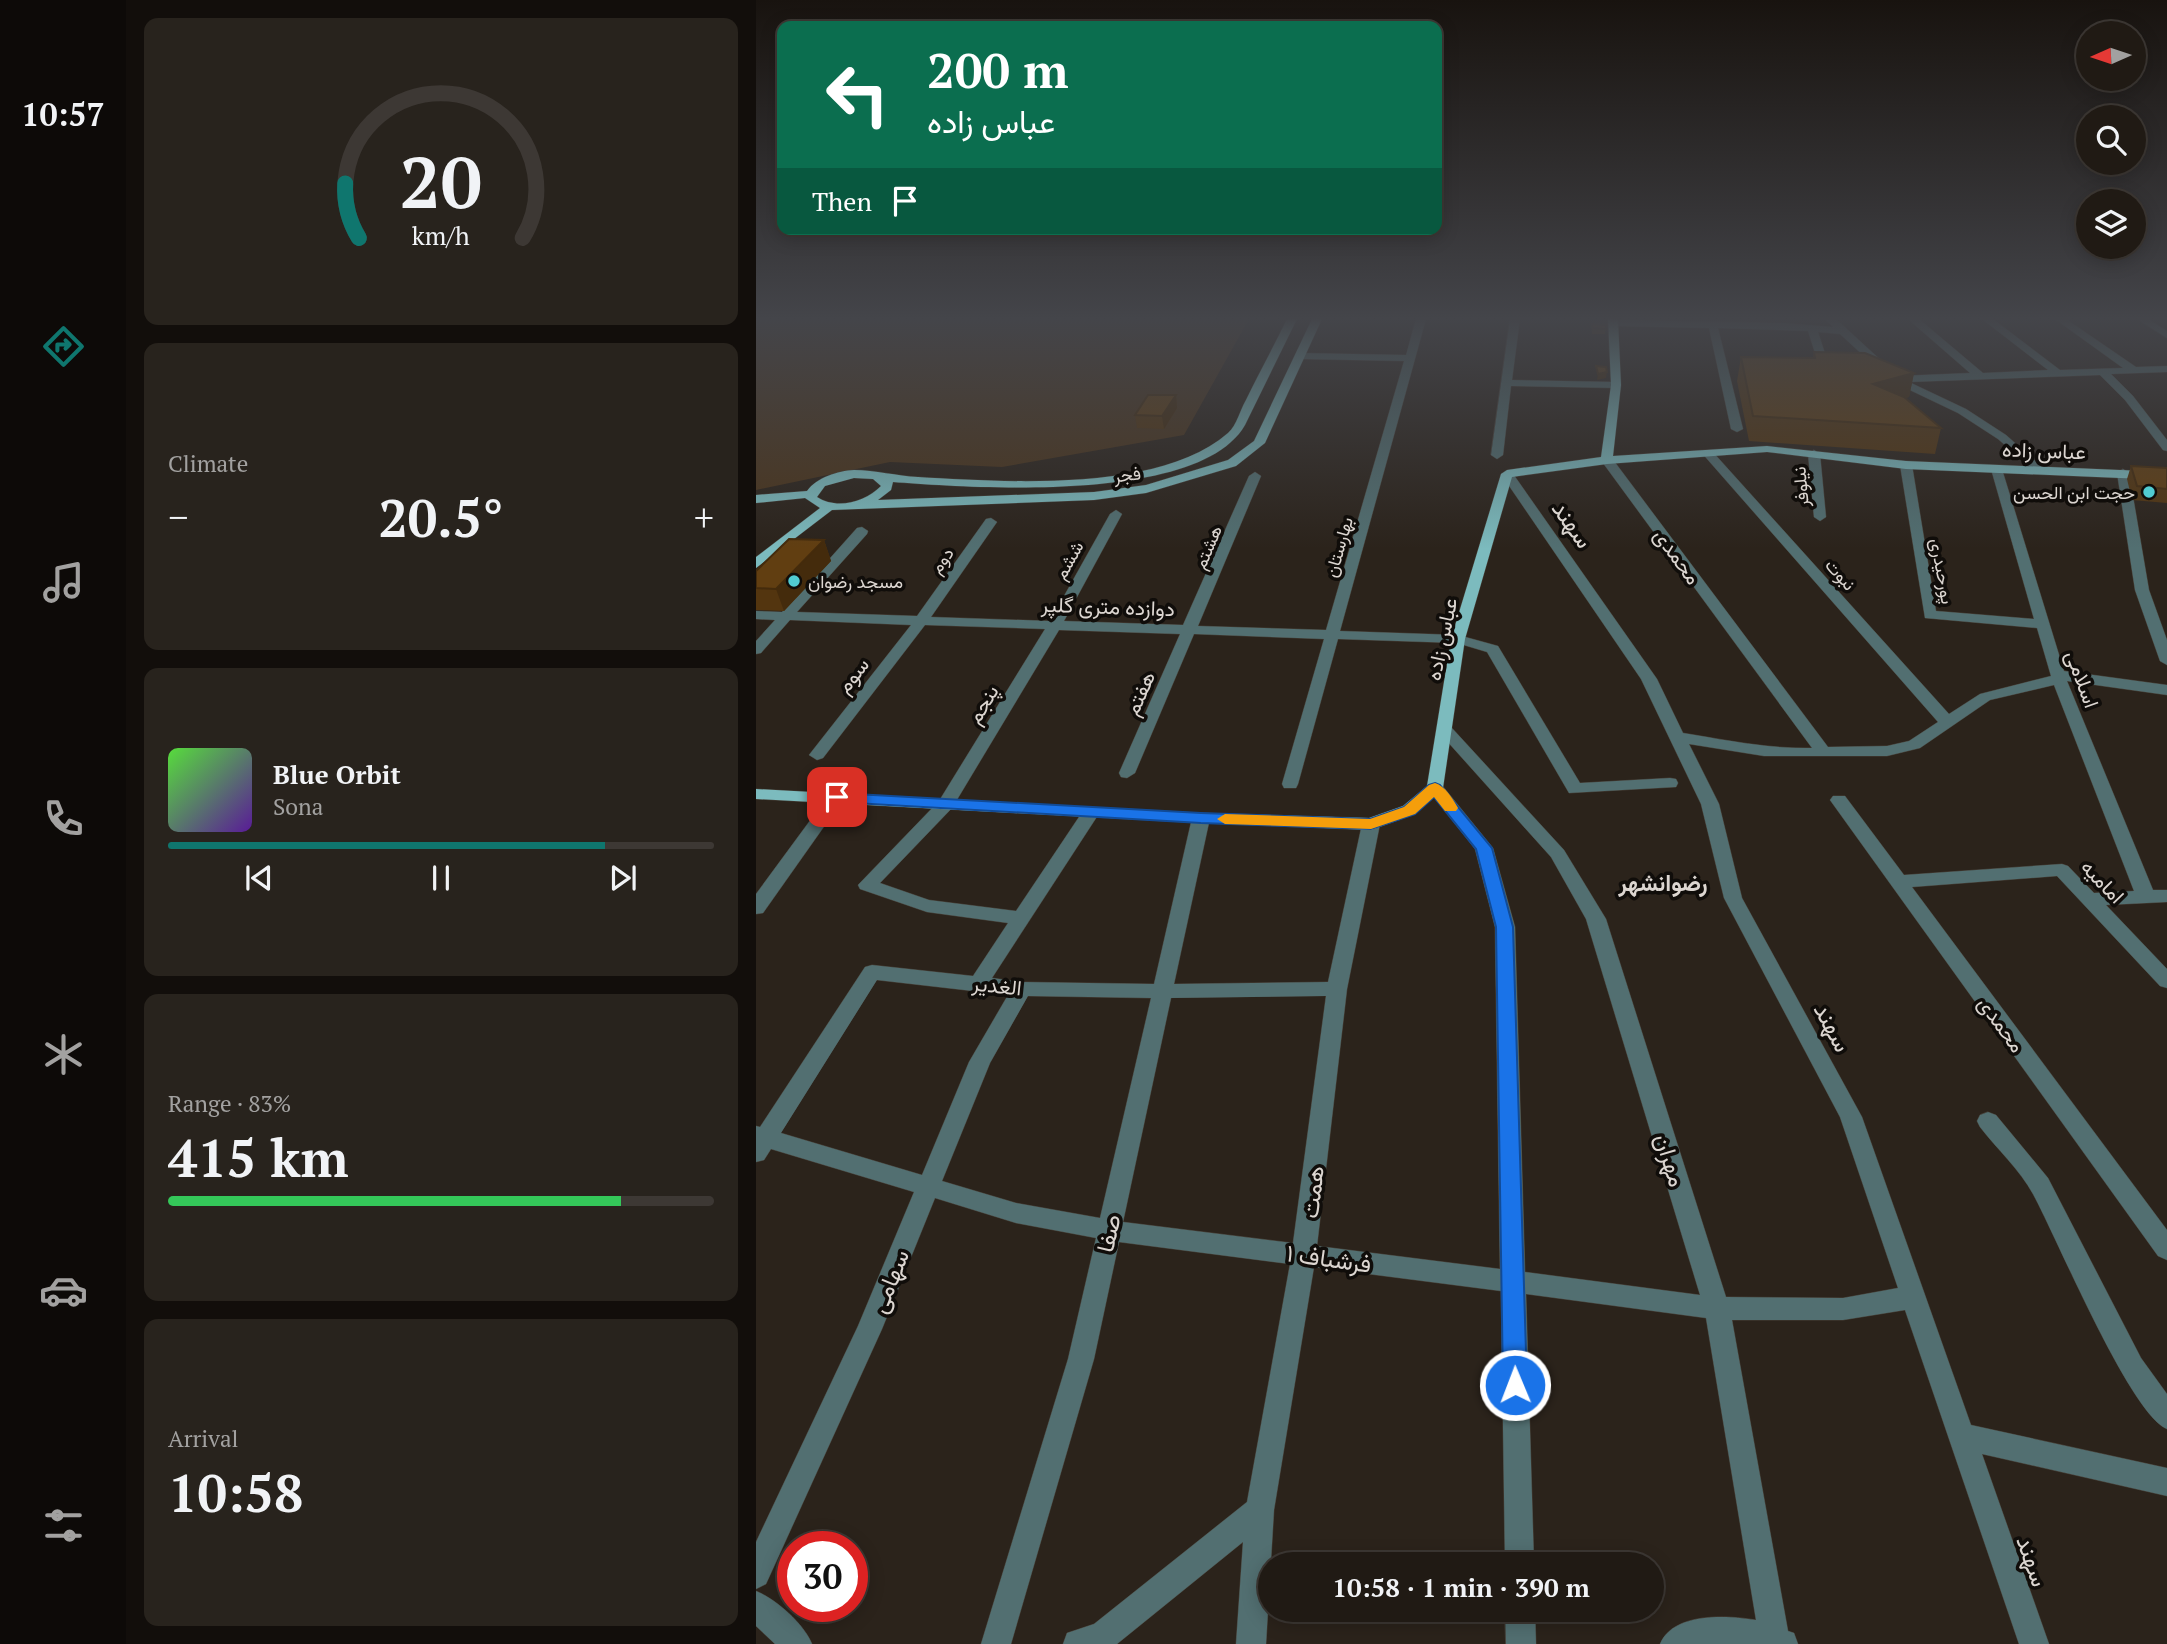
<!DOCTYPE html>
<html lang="en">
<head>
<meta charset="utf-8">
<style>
  :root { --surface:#201a14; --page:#28231d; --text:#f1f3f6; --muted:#a2a1a0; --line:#3d3834; --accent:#0f766e }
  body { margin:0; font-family:"PT Serif",Vazirmatn,serif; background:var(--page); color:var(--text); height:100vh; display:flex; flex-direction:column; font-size:26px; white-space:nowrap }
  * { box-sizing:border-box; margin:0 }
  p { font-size:23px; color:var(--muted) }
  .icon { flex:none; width:38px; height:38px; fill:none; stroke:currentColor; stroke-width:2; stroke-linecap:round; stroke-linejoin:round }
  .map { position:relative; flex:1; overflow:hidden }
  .sheet { display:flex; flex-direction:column; gap:18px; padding:18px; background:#120e0b; width:630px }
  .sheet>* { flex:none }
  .top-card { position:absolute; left:21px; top:21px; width:665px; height:214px; border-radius:14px; box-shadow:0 4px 18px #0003,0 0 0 2px var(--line); background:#0b6e4f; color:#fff; overflow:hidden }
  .needle { width:46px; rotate:267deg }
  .controls { position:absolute; left:1320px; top:21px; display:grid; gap:14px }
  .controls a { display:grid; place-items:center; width:70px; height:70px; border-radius:50%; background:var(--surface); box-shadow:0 4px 18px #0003,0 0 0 2px var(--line); font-size:35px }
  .speed { position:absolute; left:21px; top:1531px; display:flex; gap:14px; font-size:35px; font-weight:700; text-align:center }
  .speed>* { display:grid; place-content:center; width:91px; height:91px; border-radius:50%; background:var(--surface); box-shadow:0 4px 18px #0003,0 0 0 2px var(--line); line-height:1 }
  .speed .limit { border:10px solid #d22; background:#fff; color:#111 }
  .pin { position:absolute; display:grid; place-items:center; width:60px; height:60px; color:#fff; margin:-30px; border-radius:14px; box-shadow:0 4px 10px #0006 }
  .me { position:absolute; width:77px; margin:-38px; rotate:359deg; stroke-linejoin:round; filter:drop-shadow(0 0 5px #0008) }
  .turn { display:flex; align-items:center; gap:24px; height:147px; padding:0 35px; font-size:32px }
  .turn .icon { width:91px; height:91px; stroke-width:2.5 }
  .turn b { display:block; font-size:49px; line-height:60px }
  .then { display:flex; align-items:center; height:66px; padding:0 35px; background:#0003; gap:14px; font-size:26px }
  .big { font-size:52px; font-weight:600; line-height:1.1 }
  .sheet .widget { flex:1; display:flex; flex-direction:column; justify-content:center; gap:10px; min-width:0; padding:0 24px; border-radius:14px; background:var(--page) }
  .sheet .dial { align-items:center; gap:0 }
  .dial svg { height:182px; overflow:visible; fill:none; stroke:var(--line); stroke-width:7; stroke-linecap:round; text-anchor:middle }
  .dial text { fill:var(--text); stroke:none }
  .song { display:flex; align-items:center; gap:21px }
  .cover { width:84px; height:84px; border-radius:10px; background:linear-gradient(135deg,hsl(110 70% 55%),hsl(270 70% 35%)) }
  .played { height:7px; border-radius:4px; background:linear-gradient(90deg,var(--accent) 80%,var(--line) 80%) }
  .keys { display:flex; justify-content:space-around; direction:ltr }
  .heat { display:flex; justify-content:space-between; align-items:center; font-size:38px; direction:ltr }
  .charge { height:10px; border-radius:5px; background:linear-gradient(90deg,#34c759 83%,var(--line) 0) }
  .trip { position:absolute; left:502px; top:1552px; width:406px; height:70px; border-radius:35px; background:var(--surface); box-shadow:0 4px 18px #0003,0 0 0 2px var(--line); font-weight:600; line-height:70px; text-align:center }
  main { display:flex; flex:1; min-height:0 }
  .menu { display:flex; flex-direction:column; width:126px; justify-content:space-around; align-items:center; background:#0d0a08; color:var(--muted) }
  .menu .icon { width:49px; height:49px }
  .menu .current { color:var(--accent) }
  .menu b { font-size:32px; color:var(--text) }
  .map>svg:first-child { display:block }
</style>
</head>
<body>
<main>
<nav class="menu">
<b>10:57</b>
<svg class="icon current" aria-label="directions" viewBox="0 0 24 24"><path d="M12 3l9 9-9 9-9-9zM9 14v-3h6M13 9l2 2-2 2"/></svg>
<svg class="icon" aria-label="music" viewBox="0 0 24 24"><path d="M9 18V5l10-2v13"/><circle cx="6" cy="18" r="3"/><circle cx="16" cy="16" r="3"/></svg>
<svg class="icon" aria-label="phone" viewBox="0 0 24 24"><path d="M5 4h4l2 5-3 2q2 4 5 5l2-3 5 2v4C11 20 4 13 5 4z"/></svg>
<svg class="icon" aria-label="climate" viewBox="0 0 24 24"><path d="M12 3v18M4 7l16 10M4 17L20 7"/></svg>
<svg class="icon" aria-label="car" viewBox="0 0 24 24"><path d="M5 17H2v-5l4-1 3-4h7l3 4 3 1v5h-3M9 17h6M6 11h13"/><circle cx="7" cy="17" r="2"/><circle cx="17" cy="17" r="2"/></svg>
<svg class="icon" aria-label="filters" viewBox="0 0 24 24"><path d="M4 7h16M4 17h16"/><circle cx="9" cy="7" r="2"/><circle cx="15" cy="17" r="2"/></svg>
</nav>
<section class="sheet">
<div class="widget dial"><svg viewBox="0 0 100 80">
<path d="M14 69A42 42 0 1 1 86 69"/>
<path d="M14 69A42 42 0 0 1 8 45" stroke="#0f766e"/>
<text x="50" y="56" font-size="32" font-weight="700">20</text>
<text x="50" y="72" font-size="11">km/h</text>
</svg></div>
<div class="widget"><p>Climate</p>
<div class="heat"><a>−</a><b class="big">20.5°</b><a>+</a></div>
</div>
<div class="widget">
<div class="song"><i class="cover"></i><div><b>Blue Orbit</b><p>Sona</p></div></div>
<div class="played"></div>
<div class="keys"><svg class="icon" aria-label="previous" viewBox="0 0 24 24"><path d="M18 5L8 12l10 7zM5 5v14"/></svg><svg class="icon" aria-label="pause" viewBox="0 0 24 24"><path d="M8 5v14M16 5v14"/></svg><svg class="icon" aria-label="next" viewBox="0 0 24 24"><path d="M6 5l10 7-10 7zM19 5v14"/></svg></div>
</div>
<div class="widget"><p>Range · 83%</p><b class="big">415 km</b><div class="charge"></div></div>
<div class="widget"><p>Arrival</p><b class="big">10:58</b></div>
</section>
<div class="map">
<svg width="1411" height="1644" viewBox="0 0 1411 1644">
  <rect width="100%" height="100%" fill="#2b231b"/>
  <path fill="#4a341b" d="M0,319H493L428,435L246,467L134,462L0,490Z"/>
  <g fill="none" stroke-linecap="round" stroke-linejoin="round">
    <defs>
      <g id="minor">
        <path d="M660,319H670L584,631L702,635L742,646L824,783L914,778L920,779L922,783L920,787L813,793L731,652L701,643L582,639L542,784L540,788H528L526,784L568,639L438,634L379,773L371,778L365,777L363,773L424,634L303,630L196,808L124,883L173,900L260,911L329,808H341L344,812L236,978L266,982L398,984L436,818L445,813L454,818L418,984L572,982L606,824L609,820H621L624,824L591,989L561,1246L744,1269L739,927L719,849L671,788L673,784H685L737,848L759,927L769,1272L944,1295L830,919L795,857L681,730L683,727H695L808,850L850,919L970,1297L1087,1298L1142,1288L1084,1117L968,898L945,804L885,679L745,474L755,471L901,679L927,733C970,740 1013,749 1056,748L847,463V457H855L1072,747L1131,746L1153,741L1182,722L945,452L955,450L1193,714L1224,694L1295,676L1281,628L1169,618L1144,465L1150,461L1156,465L1180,611L1278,619L1235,469L1245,466L1308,671L1411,685V695L1311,681L1397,890H1411V902L1350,905L1411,969V988L1404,986L1301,876L1156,887L1411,1230V1260L1402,1256L1074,800L1077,796H1089L1148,875L1306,864L1312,866L1338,893L1378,891L1298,685L1234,700L1164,748L1131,756H1008L933,744L963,804L986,898L1106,1117L1215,1425L1411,1468V1496L1226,1454L1293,1644H1263L1149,1310L1087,1320H976L1032,1631L1038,1633L1042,1644H904C917,1612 971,1615 1000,1620L950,1318L770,1294L778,1564H749L745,1291L558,1267L518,1510L510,1644H480L487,1542L361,1644H307L311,1633L338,1624L491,1502L534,1264L363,1242L338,1359L255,1644H225L312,1359L340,1238L260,1223L179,1198L126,1329L10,1584L0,1589V1542L102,1326L158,1192L15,1149L8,1160L0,1162V1126L4,1127L109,967L116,965L217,976L252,923L171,912L104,889L102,885L183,801L289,629L169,625L67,758L61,760L53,755L155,625L34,620L5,653L0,654V641L19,620L0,619V611L26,612L101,528L106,527L112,531L111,534L41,612L161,616L230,519L235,518L241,522L175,617L294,621L354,514L360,510L366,514L308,621L427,625L493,476L499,472L505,476L442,626L570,630L648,361L544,359L539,356L544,353L650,355ZM121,980L252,995L213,1062L166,1175L25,1133ZM272,996L395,998L344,1218L260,1203L186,1181L234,1063ZM570,996L537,1243L367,1222L415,998Z"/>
        <path d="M754,319H764L756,380L860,382L865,385L860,388L755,386L747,455L741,459L735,455Z"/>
        <path d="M1069,319H1080L1142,376L1214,373L1152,319H1163L1227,373L1292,370L1226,319H1237L1304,370L1367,368L1299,319H1310L1380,367L1411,366V372L1355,374L1377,396L1411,440V451L1407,450L1369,400L1344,375L1153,382L1210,409L1250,435L1286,467V473L1282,474L1242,439L1202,413L1135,381L1084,334L1062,332L1076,375L1071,378L1066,375L1052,331L962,328L987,429L981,432L975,429L953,328L857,326L852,323L857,320L1027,323L1077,327Z"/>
        <path d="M1381,319H1392L1411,331V338Z"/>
        <path d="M1058,450L1064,454L1070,517L1064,521L1058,517L1052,454Z"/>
        <path d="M1367,469L1373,473L1393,590L1411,640V665L1404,661L1379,590L1361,473Z"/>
        <path d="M70,806L79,811L7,913L0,914V894L64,807Z"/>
        <path d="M1232,1112L1240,1115L1292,1178L1385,1358L1411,1394V1429C1374,1414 1301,1238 1277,1194C1264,1170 1241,1149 1224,1127L1221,1121L1224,1115Z"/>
        <path d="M0,1591C20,1599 48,1624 56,1644H19L0,1626Z"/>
        <path d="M749,1610H779L780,1644H750Z"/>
      </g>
      <g id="major">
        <path d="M531,319H541L489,425C444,504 217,488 137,482L135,490L122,500L338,492L390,485L472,460L498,441L556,319H566L509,443L480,466L390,493L338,500L76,510L0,568V557L64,508L49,498L0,503V495L51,491C61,477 82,471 98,470C119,470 141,476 162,477C249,482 404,493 472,433C481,425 484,410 490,400C503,373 518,346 531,319ZM98,478L117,479L125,486C109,502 81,510 61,497L69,486Z"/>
        <path d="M852,319H862L865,385L857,456L1011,446L1150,461L1411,472V480L1150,469L1011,452L851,464L756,477L709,639L687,788L659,814L615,830L445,823L0,799V789L445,813L613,818L647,806L671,786L695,639L745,474L751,470L845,457L855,385Z"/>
      </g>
    </defs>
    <use href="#minor" stroke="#474038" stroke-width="1"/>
    <use href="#major" stroke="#474038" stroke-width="1"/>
    <use href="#minor" fill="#526f71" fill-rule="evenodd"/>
    <use href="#major" fill="#7cbbbe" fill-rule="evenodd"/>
  </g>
  <g fill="#53350f">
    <path d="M836,324L850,325L849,334H836Z"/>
    <path d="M1058,352L1158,373L1153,397L1149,398L1185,428L1179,454L993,441L981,381L985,357L1057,358Z"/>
    <path d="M420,395L421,408L408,429L381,428L379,415Z"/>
    <path d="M1375,466L1411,468V503L1376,500L1371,479Z"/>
    <path d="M68,540L75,561L28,611L0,610V571Z"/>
  </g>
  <g fill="#442b0c">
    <path d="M851,372L850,378L841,380L842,374Z"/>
    <path d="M1158,373L1153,397L1112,409L1117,384Z"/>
    <path d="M420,395L421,408L408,429L406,416Z"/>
    <path d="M68,540L75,561L28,611L20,589Z"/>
  </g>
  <g fill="#613e11" stroke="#442b0c" stroke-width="2">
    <path d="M836,324L850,325V329L836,328Z"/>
    <path d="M1058,352L1109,353L1158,373L1117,384L1148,397L1185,428L997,416L985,357L1059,358Z"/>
    <path d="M840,366L850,367L851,372L842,374Z"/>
    <path d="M392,395H420L406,416L379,415Z"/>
    <path d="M1375,466L1411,468V489L1381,486Z"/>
    <path d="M33,539L68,540L20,589L0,588V571Z"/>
  </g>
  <linearGradient id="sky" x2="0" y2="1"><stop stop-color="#18130f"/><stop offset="0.58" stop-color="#44454a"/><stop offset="1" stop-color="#44454a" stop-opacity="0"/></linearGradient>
  <rect width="1411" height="549" fill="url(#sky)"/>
  <path fill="#1a73e8" stroke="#114b97" stroke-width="2" d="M679,783L684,785L736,848L757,927L771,1385L768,1393L759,1397L751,1393L747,1385L740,927L720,849L678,797L659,814L615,829L445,823L81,802L73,797L81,793L445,813L614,819L648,807L673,785Z"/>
  <path fill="#f59e0b" d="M679,783C689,786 697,799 702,808L700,811H689L678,797L659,814L615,829L469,824L461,819L469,814L614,819L648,807L673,785Z"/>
  <g fill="#51ccd2" stroke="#100d0a" stroke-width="2.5">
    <circle cx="1393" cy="492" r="7"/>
    <circle cx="38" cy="581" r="7"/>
  </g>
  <g text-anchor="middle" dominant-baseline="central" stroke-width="7" stroke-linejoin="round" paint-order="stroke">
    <g font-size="18" fill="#dcd6d1" stroke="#100d0a">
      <text transform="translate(371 474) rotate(-8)">فجر</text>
      <text transform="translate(1044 487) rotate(-95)">نیلوفر</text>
      <text transform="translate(451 547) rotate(-67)">هشتم</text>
      <text transform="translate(582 547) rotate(-74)">بهارستان</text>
      <text transform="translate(185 560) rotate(-55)">دوم</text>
      <text transform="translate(312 560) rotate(-61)">ششم</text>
      <text transform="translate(1187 571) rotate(80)">پورحیدری</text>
      <text transform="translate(1085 574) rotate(48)">نبوت</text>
    </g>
    <g font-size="18" fill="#dcd6d1" stroke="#100d0a" text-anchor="end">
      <text x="1379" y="492">حجت ابن الحسن</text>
      <text x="52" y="581" text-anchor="start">مسجد رضوان</text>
    </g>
    <g font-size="21" fill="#dcd6d1" stroke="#100d0a">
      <text transform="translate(1288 450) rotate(2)">عباس زاده</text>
      <text transform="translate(922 556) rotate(54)">محمدی</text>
      <text transform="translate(352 606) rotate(2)">دوازده متری گلپر</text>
      <text transform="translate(685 639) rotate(-78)">عباس زاده</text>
      <text transform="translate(96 675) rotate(-52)">سوم</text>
      <text transform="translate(1327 679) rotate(70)">اسلامی</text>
      <text transform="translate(383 693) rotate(-66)">هفتم</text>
      <text transform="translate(226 704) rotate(-59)">پنجم</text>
      <text transform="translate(1347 881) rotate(46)">امامیه</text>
      <text transform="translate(241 985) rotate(6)">الغدیر</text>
      <text transform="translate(1246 1024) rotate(54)">محمدی</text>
    </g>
    <g font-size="23" font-weight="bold" fill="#dcd6d1" stroke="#100d0a">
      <text x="907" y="882">رضوانشهر</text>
    </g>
    <g font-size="24" fill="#dcd6d1" stroke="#100d0a">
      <text transform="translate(817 524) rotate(55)">سهند</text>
      <text transform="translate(1077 1027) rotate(62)">سهند</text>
      <text transform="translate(915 1160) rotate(73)">مهران</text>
      <text transform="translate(556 1192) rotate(-83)">همت</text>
      <text transform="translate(352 1233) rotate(-77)">صفا</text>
      <text transform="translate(573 1258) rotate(8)">فرشباف ۱</text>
      <text transform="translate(133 1281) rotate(-68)">سهامی</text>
      <text transform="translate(1277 1561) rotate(71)">سهند</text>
    </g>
  </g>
</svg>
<div class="controls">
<a><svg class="needle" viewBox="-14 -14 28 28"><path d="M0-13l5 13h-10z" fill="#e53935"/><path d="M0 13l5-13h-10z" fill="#a2a1a0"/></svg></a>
<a><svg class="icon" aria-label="search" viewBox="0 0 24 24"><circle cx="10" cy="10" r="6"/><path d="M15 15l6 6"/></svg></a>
<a><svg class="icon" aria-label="layers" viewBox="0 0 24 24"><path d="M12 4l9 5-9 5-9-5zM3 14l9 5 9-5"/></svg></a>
</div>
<div class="speed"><div class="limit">30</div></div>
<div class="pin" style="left:81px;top:797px;background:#d93025"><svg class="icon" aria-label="arrive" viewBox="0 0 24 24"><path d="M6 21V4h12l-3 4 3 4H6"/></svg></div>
<svg class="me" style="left:759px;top:1385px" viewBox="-20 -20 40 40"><circle r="17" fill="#1a73e8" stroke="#fff" stroke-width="3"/><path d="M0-11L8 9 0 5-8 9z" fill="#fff"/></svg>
<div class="trip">10:58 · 1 min · 390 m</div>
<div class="top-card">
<div class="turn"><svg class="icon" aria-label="left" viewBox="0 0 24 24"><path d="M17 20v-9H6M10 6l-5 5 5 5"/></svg><div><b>200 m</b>عباس زاده</div></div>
<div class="then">Then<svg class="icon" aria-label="arrive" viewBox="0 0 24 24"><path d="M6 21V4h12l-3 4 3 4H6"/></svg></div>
</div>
</div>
</main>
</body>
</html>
